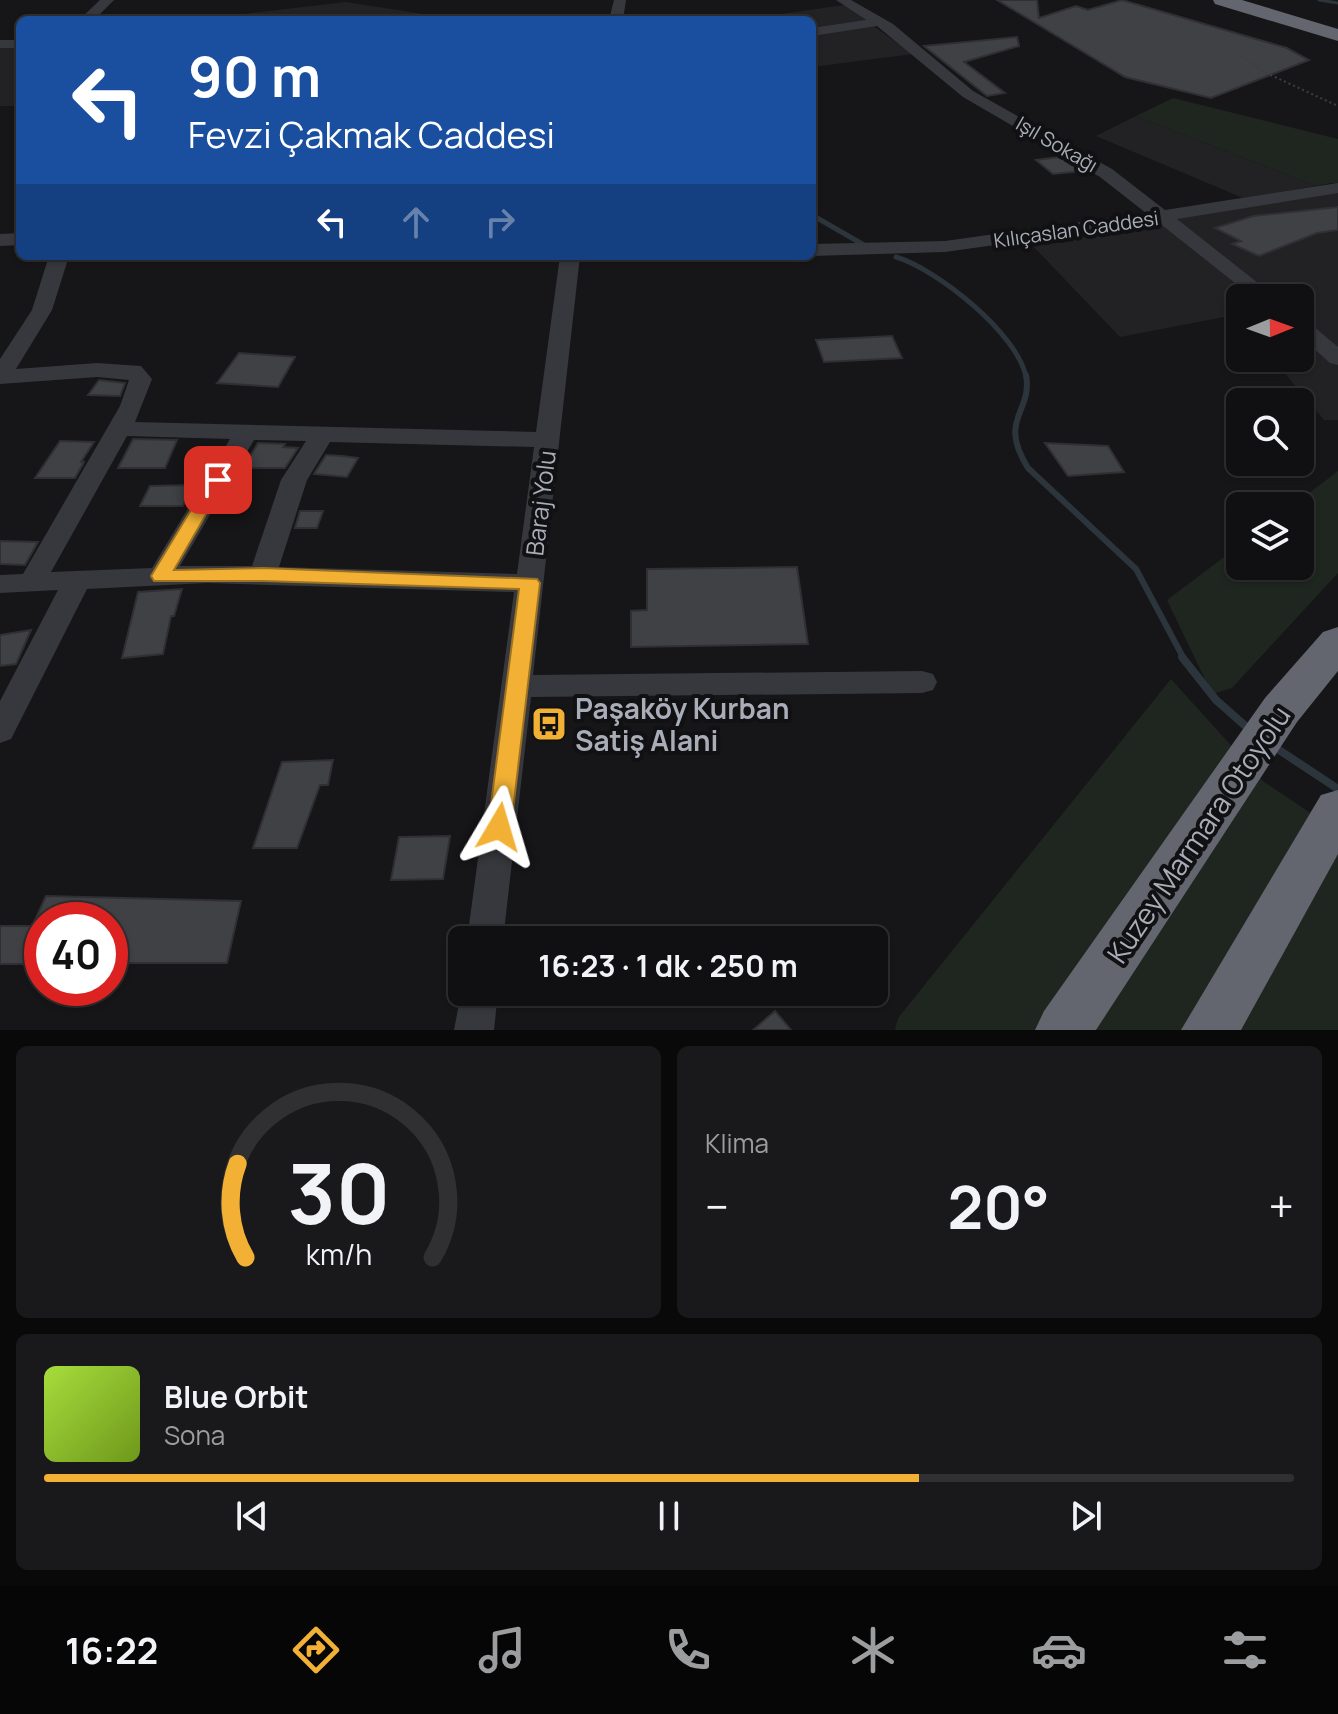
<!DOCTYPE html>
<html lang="tr">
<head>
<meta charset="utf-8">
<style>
  :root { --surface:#101012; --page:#19191b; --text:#f1f3f6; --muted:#9c9d9f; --line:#303032; --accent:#f2b134 }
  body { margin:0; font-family:Manrope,sans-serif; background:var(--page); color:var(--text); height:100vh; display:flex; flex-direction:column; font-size:30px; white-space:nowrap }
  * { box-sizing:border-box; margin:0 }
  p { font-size:26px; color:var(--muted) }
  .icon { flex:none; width:44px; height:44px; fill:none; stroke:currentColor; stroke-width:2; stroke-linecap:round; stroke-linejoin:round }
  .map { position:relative; height:1030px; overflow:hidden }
  .details { display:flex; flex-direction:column; gap:16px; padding:16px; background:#09090a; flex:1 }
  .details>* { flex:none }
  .top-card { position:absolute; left:16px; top:16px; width:800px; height:244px; border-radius:12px; box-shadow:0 2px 6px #0004,0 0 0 2px var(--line); background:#1a4fa0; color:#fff; overflow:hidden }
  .needle { width:52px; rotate:89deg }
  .controls { position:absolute; left:1226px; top:284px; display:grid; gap:16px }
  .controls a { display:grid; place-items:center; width:88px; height:88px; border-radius:12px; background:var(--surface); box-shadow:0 2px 6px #0004,0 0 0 2px var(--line); font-size:40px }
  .speed { position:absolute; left:24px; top:902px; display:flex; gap:16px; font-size:40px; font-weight:700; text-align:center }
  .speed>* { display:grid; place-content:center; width:104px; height:104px; border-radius:50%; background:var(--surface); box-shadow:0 2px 6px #0004,0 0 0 2px var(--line); line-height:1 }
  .speed .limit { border:12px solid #d22; background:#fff; color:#111 }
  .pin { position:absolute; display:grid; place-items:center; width:68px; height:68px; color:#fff; margin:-34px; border-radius:16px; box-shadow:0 4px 12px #0006 }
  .me { position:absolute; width:88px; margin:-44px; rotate:7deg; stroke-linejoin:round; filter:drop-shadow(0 0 6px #0008) }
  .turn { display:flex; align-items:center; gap:28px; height:168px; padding:0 40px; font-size:36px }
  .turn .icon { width:104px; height:104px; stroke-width:2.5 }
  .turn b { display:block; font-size:56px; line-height:68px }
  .lanes { display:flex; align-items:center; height:76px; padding:0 40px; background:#0003; justify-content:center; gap:40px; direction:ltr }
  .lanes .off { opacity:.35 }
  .big { font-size:60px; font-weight:700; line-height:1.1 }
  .details .card { flex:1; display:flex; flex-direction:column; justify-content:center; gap:12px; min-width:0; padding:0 28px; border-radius:12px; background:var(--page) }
  .details .dial { align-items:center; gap:0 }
  .dial svg { height:208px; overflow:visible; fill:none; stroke:var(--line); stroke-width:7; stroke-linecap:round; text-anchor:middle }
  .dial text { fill:var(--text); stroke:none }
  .song { display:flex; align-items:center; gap:24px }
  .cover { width:96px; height:96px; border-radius:12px; background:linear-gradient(135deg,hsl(80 70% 55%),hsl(80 70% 35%)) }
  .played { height:8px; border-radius:4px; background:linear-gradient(90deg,var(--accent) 70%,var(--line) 70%) }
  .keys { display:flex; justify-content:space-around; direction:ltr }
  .heat { display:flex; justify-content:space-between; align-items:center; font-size:44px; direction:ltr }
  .details .tiles { flex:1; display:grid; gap:16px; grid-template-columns:1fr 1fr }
  .card:last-child { grid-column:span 2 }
  .trip { position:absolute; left:448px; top:926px; width:440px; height:80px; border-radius:12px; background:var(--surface); box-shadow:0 2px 6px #0004,0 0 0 2px var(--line); font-weight:700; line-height:80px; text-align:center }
  .tab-bar { display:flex; height:128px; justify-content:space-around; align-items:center; background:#060607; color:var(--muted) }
  .tab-bar .icon { width:56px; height:56px }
  .tab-bar .on { color:var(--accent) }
  .tab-bar b { font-size:36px; color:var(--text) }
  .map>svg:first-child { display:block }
</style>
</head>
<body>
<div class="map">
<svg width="1338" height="1030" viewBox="0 0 1338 1030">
  <rect width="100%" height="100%" fill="#161618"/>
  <g fill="#222225">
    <path d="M346,2L462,20H200L201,19Z"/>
    <path d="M844,5L913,54L812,67V20H739Z"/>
    <rect x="0" y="46" width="20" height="60"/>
    <path d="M1136,116L1316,186L1243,198L1096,136Z"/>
    <path d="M1338,192V420H1324L1272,358H1300V298H1240V331L1224,317L1120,337L1029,242Z"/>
  </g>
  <g fill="#1e261f">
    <path d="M1173,98L1338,139V185L1332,183L1316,186L1136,116Z"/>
    <path d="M1338,471V573L1232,688L1212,694L1167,600L1240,545V566H1300V506H1292Z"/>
    <path d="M1171,679L1264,782L1338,831V1030H895L898,1018Z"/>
  </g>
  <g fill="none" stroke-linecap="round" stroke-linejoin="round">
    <path stroke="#2c353c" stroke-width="3" d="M1319,0L1338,3"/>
    <g stroke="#2c353c" stroke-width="5">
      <path d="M812,215L864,245"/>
      <path d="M896,257C937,269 1018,334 1026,377"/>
    </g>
    <path stroke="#2c353c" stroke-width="6" d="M1026,375C1033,413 997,418 1028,468L1136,569L1184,659"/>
    <g stroke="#2c353c" stroke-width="8">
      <path d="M1182,657L1216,700L1250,730"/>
      <path d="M1273,746L1338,789"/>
    </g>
  </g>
  <g fill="#404145" stroke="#303034" stroke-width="2">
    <path d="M997,0H1037L1039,18L1076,6L1088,10L1122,0L1287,48L1309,60L1211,98L1125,77Z"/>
    <path d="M1017,37L1019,46L964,62L1005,93L987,96L924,46Z"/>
    <path d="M1060,157L1078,167L1082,171L1053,174L1036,160Z"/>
    <path d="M1338,207V230L1317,233L1259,256L1232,244L1241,241L1215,228L1253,216Z"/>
    <path d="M892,336L902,358L824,362L816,340Z"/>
    <path d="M239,353L295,357L278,387L217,383Z"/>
    <path d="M99,380L125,383L120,396L88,395Z"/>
    <path d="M133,439L177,440L165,468H118Z"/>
    <path d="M60,441L94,442L81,462H84L75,478H35Z"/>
    <path d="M258,443L285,444L283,447L298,448L285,468H243Z"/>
    <path d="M1045,443L1108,446L1124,472L1068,476Z"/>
    <path d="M326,455L343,456L358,458L347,477L314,474Z"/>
    <path d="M192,485L183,506H140L150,486Z"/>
    <path d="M300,511H323L317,528H295Z"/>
    <path d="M0,541L38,542L25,565L0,564Z"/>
    <path d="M797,567L808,644L631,647V611L647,610V569Z"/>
    <path d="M182,589L174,616H171L163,654L122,658L138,592Z"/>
    <path d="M31,630L16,664L0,666V635Z"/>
    <path d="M333,760L328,785H320L297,848H253L282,762Z"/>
    <path d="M450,836L443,879L391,880L399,837Z"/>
    <path d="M46,896L241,901L227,963H110V920H35Z"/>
    <rect x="0" y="926" width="42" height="38"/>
    <path d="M775,1011L791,1030H753Z"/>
  </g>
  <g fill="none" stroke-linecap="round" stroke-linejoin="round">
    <path stroke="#3d3f44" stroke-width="2" stroke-dasharray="2 3" stroke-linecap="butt" d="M1237,53L1264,72L1338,106"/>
    <g fill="#37383d" fill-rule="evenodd">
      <path d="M100,0H114L94,20H79Z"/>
      <path d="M614,0H626L623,20H609Z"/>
      <path d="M836,0H851L893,24L973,91L1112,169L1165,210L1338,183V193L1177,219L1277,298H1254L1158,222L945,252L812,256V244L945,241L1146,213L1100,177L963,97L877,26L812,36V28L866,20Z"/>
      <rect x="0" y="40" width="20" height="8"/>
      <path d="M20,233V245L0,246V234Z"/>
      <path d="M49,256H69L52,310L16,369L97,363L141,366L152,379L135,422L536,432L560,256H580L533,675L922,671L933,674L937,682L933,690L922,693L531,697L503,940H467L514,592L207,583L87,589L11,739L0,743V701L58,590L0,593V575L23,574L120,406L129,380L97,377L0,384V359L32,310ZM127,436L230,439L152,568L51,572ZM254,440L306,441L281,480L252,566H180ZM330,442L534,447L517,574L279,567L307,480Z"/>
      <path d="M1300,319L1307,321L1338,347V365L1330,363L1300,336Z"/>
      <path d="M462,988V992H498L494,1030H454Z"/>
    </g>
    <g fill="#63666e" fill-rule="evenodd">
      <path d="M1213,0H1242L1338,29V41L1215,4Z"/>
      <path d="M1338,627V671L1297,722L1096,1030H1035L1044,1011L1265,698L1323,632Z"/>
      <path d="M1338,790V854L1241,1030H1181L1321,795Z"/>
    </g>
  </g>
  <path fill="#f2b134" stroke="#9d7322" stroke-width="2" d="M218,475L226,480L174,570L263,568L537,579L540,583L511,827L508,834L499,837L491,834L488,827L519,589L263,581H154L151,576L209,480Z"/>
  <defs>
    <symbol id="bus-square" viewBox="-11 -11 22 22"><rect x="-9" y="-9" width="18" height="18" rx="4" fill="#f2b134" stroke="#111113"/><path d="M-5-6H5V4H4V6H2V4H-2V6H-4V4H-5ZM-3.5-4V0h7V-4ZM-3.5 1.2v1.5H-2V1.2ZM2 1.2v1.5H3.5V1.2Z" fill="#111"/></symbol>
  </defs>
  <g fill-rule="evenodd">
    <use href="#bus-square" x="529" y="704" width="40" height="40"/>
  </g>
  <g text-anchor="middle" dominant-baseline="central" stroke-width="8" stroke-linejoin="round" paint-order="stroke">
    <g font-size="20" fill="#a8adb8" stroke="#111113">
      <text transform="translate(1057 144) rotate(30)">Işıl Sokağı</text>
      <text transform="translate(1076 229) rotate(-8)">Kılıçaslan Caddesi</text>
    </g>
    <g font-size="24" fill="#a8adb8" stroke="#111113">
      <text transform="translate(540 503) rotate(-83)">Baraj Yolu</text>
    </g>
    <g font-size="28" font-weight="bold" fill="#a8adb8" stroke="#111113" text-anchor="start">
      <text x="575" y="708">Paşaköy Kurban<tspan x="575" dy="32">Satiş Alani</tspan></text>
    </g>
    <g font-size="28" fill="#a8adb8" stroke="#111113">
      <text transform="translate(1198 834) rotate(-56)">Kuzey Marmara Otoyolu</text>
    </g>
  </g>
</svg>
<div class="controls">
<a><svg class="needle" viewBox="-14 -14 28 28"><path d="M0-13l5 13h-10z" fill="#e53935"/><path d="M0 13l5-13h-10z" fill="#9c9d9f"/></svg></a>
<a><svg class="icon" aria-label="search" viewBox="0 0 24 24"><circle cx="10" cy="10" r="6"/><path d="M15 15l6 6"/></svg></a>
<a><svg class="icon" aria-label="layers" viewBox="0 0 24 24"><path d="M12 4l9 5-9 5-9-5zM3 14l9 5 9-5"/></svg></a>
</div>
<div class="speed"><div class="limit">40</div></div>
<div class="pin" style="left:218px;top:480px;background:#d93025"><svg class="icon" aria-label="arrive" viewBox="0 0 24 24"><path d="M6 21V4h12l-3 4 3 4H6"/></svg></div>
<svg class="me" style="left:499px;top:827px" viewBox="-20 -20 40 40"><path d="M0-17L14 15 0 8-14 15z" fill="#f2b134" stroke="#fff" stroke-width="4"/></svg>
<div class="trip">16:23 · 1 dk · 250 m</div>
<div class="top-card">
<div class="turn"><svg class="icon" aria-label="left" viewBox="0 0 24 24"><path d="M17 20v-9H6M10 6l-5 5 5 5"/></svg><div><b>90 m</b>Fevzi Çakmak Caddesi</div></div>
<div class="lanes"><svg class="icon" aria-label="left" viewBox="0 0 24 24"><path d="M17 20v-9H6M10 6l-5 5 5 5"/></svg><svg class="icon off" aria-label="ahead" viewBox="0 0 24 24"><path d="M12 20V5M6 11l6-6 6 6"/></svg><svg class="icon off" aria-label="right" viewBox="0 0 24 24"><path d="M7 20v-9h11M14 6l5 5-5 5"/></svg></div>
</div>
</div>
<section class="details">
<div class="tiles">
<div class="card dial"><svg viewBox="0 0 100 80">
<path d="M14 69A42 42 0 1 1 86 69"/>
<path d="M14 69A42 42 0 0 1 11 33" stroke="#f2b134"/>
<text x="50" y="56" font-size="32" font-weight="700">30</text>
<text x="50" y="72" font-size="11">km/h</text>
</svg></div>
<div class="card"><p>Klima</p>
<div class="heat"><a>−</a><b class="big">20°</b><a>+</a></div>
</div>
<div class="card">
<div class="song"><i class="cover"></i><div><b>Blue Orbit</b><p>Sona</p></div></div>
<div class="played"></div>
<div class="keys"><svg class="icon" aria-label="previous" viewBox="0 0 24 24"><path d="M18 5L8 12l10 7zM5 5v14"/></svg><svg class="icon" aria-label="pause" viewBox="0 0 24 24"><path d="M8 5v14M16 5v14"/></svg><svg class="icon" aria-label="next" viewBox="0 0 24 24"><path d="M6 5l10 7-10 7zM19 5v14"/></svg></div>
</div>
</div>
</section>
<nav class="tab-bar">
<b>16:22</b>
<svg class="icon on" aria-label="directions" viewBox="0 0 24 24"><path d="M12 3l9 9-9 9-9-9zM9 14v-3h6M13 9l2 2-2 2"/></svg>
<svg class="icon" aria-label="music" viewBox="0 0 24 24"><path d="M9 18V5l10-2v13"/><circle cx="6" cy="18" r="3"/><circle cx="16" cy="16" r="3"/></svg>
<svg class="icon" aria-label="phone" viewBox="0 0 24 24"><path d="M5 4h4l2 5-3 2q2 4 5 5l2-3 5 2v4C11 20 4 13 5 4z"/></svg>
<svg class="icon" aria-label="climate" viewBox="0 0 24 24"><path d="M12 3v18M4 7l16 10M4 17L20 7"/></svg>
<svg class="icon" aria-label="car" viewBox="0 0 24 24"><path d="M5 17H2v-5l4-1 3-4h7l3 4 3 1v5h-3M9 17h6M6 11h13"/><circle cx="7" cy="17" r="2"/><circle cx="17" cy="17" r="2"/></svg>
<svg class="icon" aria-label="filters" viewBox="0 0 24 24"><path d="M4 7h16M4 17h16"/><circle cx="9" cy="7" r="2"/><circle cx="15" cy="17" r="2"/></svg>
</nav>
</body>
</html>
